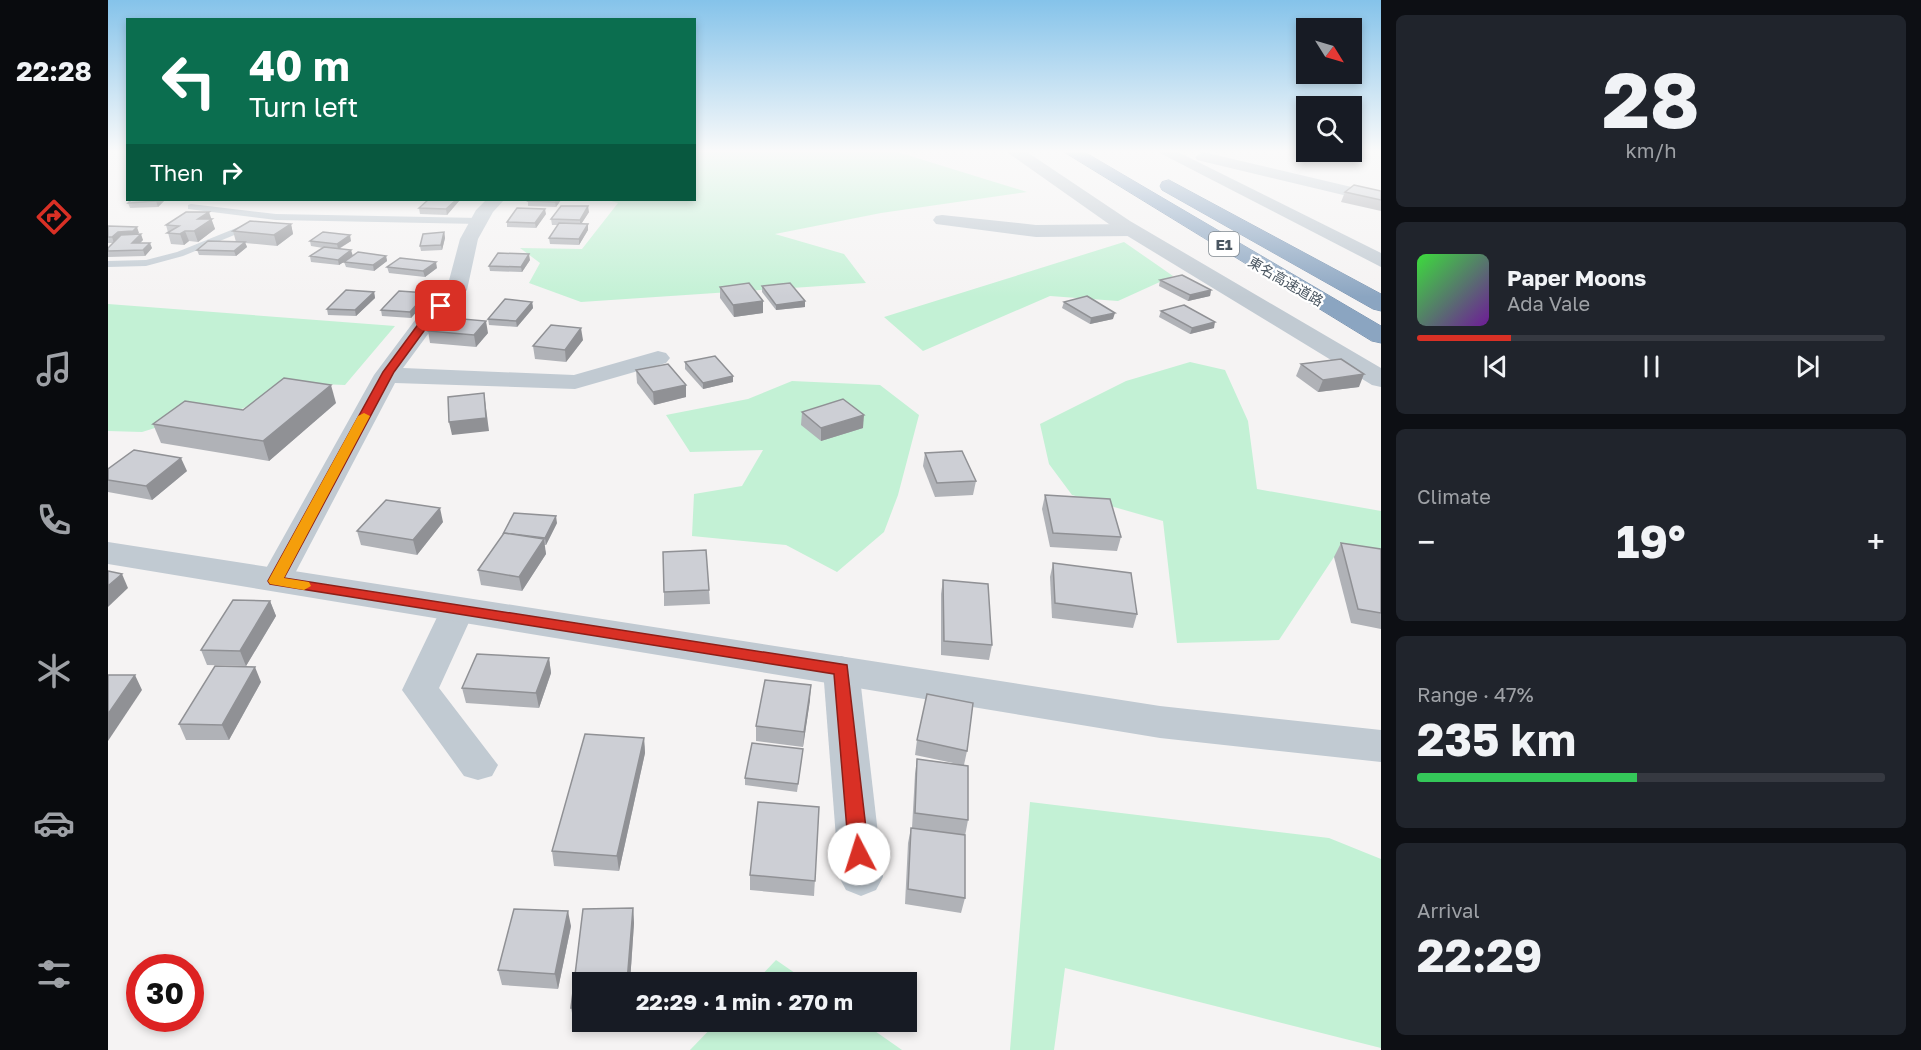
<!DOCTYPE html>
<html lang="en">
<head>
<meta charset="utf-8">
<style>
  :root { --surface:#171b24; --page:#20242c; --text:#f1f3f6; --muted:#9ea1a6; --line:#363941; --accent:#d93025 }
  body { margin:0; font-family:"Golos Text","Noto Sans JP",sans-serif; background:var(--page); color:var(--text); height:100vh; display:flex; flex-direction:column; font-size:22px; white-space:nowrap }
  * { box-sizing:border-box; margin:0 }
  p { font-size:20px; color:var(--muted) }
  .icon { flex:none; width:33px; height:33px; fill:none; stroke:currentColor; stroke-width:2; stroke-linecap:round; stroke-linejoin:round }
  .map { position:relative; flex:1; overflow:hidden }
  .drawer { display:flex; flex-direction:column; gap:15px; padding:15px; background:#0d0f14; width:540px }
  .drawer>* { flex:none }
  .hud { position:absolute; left:18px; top:18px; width:570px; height:183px; border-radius:0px; box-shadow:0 3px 9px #0003; background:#0b6e4f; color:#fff; overflow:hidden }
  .needle { width:39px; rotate:127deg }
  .controls { position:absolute; left:1188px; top:18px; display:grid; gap:12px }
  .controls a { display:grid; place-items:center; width:66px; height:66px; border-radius:0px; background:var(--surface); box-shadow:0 3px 9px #0003; font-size:30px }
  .speed { position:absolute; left:18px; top:954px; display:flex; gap:12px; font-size:30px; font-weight:700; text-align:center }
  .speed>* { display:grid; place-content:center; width:78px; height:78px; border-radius:50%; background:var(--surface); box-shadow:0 3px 9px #0003; line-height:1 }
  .speed .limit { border:9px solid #d22; background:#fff; color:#111 }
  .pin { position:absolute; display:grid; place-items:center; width:51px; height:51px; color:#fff; margin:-26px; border-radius:12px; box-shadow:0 3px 9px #0006 }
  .me { position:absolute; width:66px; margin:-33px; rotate:355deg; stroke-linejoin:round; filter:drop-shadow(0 0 4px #0008) }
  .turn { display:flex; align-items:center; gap:21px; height:126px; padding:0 24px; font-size:27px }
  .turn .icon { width:78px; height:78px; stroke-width:2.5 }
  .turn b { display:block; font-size:42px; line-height:51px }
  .then { display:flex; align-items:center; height:57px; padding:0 24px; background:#0003; gap:12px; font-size:22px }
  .big { font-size:45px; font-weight:700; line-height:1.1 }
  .drawer .tile { flex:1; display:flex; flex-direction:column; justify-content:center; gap:9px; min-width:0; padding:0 21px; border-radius:9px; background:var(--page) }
  .drawer .dial { align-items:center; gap:0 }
  .dial b { font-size:78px; line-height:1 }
  .song { display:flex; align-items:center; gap:18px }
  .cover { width:72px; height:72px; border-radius:9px; background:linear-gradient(135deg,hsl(120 70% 55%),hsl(280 70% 35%)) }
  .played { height:6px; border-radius:3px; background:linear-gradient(90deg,var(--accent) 20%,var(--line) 20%) }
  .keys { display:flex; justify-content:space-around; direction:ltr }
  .heat { display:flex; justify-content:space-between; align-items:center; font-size:33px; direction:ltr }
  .charge { height:9px; border-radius:4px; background:linear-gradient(90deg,#34c759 47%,var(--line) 0) }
  .trip { position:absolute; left:464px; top:972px; width:345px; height:60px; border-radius:0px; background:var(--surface); box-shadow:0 3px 9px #0003; font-weight:700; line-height:60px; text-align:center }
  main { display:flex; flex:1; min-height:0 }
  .tabs { display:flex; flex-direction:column; width:108px; justify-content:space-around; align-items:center; background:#090b0e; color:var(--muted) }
  .tabs .icon { width:42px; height:42px }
  .tabs .selected { color:var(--accent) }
  .tabs b { font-size:27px; color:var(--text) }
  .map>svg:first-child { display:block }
</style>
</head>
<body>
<main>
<nav class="tabs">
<b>22:28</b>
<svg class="icon selected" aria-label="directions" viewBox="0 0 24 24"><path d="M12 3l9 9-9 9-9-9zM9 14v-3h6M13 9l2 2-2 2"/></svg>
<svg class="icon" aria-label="music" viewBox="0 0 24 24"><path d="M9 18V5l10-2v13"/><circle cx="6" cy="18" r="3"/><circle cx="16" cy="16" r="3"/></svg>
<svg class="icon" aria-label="phone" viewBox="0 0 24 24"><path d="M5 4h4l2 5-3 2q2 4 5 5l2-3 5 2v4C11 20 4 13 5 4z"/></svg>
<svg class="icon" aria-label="climate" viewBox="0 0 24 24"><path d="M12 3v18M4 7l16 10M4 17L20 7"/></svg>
<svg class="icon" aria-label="car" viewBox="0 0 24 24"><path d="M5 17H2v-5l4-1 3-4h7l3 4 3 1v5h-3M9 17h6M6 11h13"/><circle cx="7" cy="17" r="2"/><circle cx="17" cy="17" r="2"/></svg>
<svg class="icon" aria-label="filters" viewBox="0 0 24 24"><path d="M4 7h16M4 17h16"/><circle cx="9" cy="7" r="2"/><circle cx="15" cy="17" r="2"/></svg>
</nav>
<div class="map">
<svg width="1273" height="1050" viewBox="0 0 1273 1050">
  <rect width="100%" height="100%" fill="#f5f3f3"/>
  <g fill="#c3f1d5">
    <path d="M587,150H783L919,192L773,213L667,234L736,254L758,283L473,302L421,283L432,263L412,248L474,249L510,203L500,200H586Z"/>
    <path d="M1016,242L1065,276L1010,301L942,296L815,351L776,317Z"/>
    <path d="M0,304L287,326L237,385L187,383L123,414H92L34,432L0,431Z"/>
    <path d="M1082,362L1117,370L1140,421L1149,489L1273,511V558L1226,557L1171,640L1069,643L1055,521L964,495L941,464L932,424L1018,381Z"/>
    <path d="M684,381L772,385L811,415L790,495L776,532L729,572L678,545L584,536L586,494L634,486L655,450L582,452L558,415L640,399Z"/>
    <path d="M922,802L1221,838L1273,859V1048L957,968L946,1050H902Z"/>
    <path d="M668,960L700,982H647Z"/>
    <path d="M609,1022H754L794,1050H582Z"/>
  </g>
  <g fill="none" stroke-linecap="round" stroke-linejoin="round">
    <defs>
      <g id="motorway">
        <path d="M953,150H973L1273,326V343L1264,341Z"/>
        <path d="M1061,180L1273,294V311L1265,309L1054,190L1052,186L1054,182Z"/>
      </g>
    </defs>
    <use href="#motorway" stroke="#7690ad" stroke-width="1"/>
    <g fill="#c1cad2" fill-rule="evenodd">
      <path d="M83,204L168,214L371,218L376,221L371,224L168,220L80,209V205Z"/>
      <path d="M143,222L146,223V227L75,256L38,266L0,267V261L38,260L69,252Z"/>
    </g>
    <g fill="#c1cad2" fill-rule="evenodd">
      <path d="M1046,150H1066L1273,253V267Z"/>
      <path d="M1095,152L1273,194V204L1089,160L1087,157Z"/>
      <path d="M378,200H396L385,212L370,239L359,290L326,326L295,368L466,375L550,351L558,353L562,358L558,363L467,389L287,383L183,581L178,588L167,591L156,588L151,581L266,375L310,316L339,288L352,239L368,210Z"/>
      <path d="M834,215L928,225L1023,224L1032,230L1023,236L928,237L828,224L825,220L828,216Z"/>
      <path d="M350,598L362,601L367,609L331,688L390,765L384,776L370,780L356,776L294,690L333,609L338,601Z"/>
      <path d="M733,656L746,660L751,669L775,877L768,890L753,896L738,890L731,877L715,669L720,660Z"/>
    </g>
    <g fill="#c1cad2" fill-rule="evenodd">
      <path d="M896,150H916L1022,221L1273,368V387L1264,385L1008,229Z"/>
      <path d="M0,542L1052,706L1273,730V762L1052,738L0,564Z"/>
    </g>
    <use href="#motorway" fill="#8ba5c1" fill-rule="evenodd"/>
  </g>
  <g fill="#b0b2b7">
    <path d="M1273,191V211L1233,202L1237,192Z"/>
    <path d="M57,200L50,207L22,208L20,203Z"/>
    <path d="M320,200H351V201L339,215L312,214L311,208Z"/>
    <path d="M421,200H453L448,207L420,206V201Z"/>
    <path d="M481,212L473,224L480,230L471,245L442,244L441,238L450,225H444L443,219Z"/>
    <path d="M438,214L428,228L399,227V222Z"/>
    <path d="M103,219L107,229L90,242L81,241L76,245L63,244L58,225Z"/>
    <path d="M183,224L185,234L169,246L137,243L139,247L128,256L91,255L89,250L128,242L125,231Z"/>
    <path d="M0,226L31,233L29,234L35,240L32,243L44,248L37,256L0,257V248L5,243H0Z"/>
    <path d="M336,232L337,238L334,250L313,251L312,246Z"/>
    <path d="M202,241H243L231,249L245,256L231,265L203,262L202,256L215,248L203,246Z"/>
    <path d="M278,256L279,261L266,271L238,267L236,262Z"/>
    <path d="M422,260L414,272L382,271L381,266Z"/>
    <path d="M279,267L329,268L317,277L281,273Z"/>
    <path d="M1052,280L1103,290L1102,296L1080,301L1051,286Z"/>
    <path d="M654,286L697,301V307L668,310L654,292Z"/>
    <path d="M612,287L655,301V313L626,317L612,298Z"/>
    <path d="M266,292L267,298L248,316L220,315L219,309Z"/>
    <path d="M320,299L303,318L274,316L273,310Z"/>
    <path d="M424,302L425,308L409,327L381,325L380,319Z"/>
    <path d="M956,302L1005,319L982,324L954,308Z"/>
    <path d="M1053,311L1106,328L1082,334L1051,317Z"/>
    <path d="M320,331L380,333L368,347L322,343Z"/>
    <path d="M475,340L458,362L427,359L425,346Z"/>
    <path d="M577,362L625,376V382L595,389L577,369Z"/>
    <path d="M1193,364L1251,387L1210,392L1188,376Z"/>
    <path d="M528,370L578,385V397L546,405L529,383Z"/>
    <path d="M228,403L161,461L53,443L45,424L135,410Z"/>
    <path d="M694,412L755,428L713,441L693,425Z"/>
    <path d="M817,453L868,481L865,495L827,497L815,466Z"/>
    <path d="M0,469L79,471L44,500L0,492Z"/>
    <path d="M937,495L1013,537L1009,551L942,547L934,509Z"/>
    <path d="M335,522L309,555L253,545L249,531Z"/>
    <path d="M449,523L438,545H436L438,554L414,591L373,585L370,570L395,535Z"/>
    <path d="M1233,543L1273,549V629L1243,623L1226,557Z"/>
    <path d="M945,563L1029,614L1025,628L944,618L942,577Z"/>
    <path d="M835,580L884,645L881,660L833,655V594Z"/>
    <path d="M601,590L602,604L556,606V592Z"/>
    <path d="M162,601L168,616L138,666L99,665L93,650Z"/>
    <path d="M441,658L443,673L431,708L358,703L354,688Z"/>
    <path d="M153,682L121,740H78L71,724Z"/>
    <path d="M702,700L695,747L648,741V726Z"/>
    <path d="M536,738L537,753L511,871L446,866L444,851Z"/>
    <path d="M809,740L859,751L856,765L860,820L857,836V898L853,913L797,904L800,843L803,828H804L807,774L809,759L850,764L807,755Z"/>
    <path d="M694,757L689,792L637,785V778Z"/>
    <path d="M711,807L706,896L642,890V875Z"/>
    <path d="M525,908L526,923L522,982H474V1022H519L466,1023L463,1008L475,909Z"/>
    <path d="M463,926L450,989L394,985L390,970Z"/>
  </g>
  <g fill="#909195">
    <path d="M50,200H57L50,207L48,201Z"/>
    <path d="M348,200H351V201L339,215L338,209Z"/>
    <path d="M449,200H453L448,207L447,202Z"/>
    <path d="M480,206L481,212L472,226V220Z"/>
    <path d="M437,209L438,214L428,228L427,223Z"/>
    <path d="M101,212L107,229L90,242L86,231L90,219Z"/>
    <path d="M183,224L185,234L169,246L166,235Z"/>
    <path d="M480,224V230L471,245V239Z"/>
    <path d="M29,227L31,233L27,236L6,243L4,237L10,232Z"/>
    <path d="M77,231L81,241L76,245L72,234Z"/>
    <path d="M336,232L337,238L334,250L333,245Z"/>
    <path d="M33,234L35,240L26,249L24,243Z"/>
    <path d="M242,235L243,241L230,249L229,244Z"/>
    <path d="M137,242L139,247L128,256L126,251Z"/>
    <path d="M42,243L44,248L37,256L35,250Z"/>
    <path d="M243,250L245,256L231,265L230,260Z"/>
    <path d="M421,254L422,260L414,272L413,267Z"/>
    <path d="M278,256L279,261L266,271L265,265Z"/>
    <path d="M328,262L329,268L317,277L315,271Z"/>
    <path d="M1103,290L1102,296L1080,301L1082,295Z"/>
    <path d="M266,292L267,298L248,316L247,310Z"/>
    <path d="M319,293L320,299L303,318L302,312Z"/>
    <path d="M655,301V313L626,317L625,305Z"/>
    <path d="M697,301V307L668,310V305Z"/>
    <path d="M424,302L425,308L409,327L408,321Z"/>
    <path d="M1007,313L1005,319L982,324L983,318Z"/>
    <path d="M378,321L380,333L368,347L366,335Z"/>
    <path d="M1107,322L1106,328L1082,334L1084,328Z"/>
    <path d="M473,328L475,340L458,362L457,350Z"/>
    <path d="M1256,374L1251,387L1210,392L1215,380Z"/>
    <path d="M625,376V382L595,389V383Z"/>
    <path d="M223,385L228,403L161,461L155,441Z"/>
    <path d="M578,385V397L546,405L545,392Z"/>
    <path d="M376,393L381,431L344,435L341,422Z"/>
    <path d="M756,415L755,428L713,441V428Z"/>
    <path d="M73,458L79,471L44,500L38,486Z"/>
    <path d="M332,508L335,522L309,555L305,540Z"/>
    <path d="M448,516L449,523L438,545L437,538Z"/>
    <path d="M436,539L438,554L414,591L411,577Z"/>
    <path d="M14,574L20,588L0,607V586Z"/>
    <path d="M162,601L168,616L138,666L132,651Z"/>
    <path d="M441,658L443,673L431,708L428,693Z"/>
    <path d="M147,667L153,682L121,740L114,725Z"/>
    <path d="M27,675L34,690L0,741V714Z"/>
    <path d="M703,685L702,700L695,747L696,732Z"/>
    <path d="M536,738L537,753L511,871L509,856Z"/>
    <path d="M525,908L526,923L522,982H519Z"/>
    <path d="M460,911L463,926L450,989L447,974Z"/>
  </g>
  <g fill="#cdcfd5" stroke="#909195" stroke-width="1.5">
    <path d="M1246,185L1273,191V200L1237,192Z"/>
    <path d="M23,200H50L48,201L20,203Z"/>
    <path d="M320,200H348L338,209L311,208Z"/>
    <path d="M421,200H449L447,202L420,201Z"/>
    <path d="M453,206H480L472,220L443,219Z"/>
    <path d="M409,208L437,209L427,223L399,222Z"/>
    <path d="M78,212H101L90,219H104L86,231H77L72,234L59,233L71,226L58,225Z"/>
    <path d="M142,221L183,224L166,235L125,231Z"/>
    <path d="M451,223L480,224L471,239L441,238Z"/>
    <path d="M0,226L29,227L25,231L10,232L4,237H0Z"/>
    <path d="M215,232L242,235L229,244L202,241Z"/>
    <path d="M336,232L333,245L312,246L315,234Z"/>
    <path d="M33,234L24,243H42L35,250L0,251V248L13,235Z"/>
    <path d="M100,241L137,242L126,251L89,250Z"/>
    <path d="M216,247L243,250L230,260L202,256Z"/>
    <path d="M250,252L278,256L265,265L236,262Z"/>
    <path d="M390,253L421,254L413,267L381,266Z"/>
    <path d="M292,258L328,262L315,271L279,267Z"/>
    <path d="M1074,275L1103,290L1082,295L1052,280Z"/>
    <path d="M641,283L655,301L625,305L612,287Z"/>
    <path d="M682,283L697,301L668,305L654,286Z"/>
    <path d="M238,290L266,292L247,310L219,309Z"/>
    <path d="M291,291L319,293L302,312L273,310Z"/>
    <path d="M979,296L1007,313L983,318L956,302Z"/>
    <path d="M397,299L424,302L408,321L380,319Z"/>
    <path d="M1076,305L1107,322L1084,328L1053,311Z"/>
    <path d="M332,317L378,321L366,335L320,331Z"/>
    <path d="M443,325L473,328L457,350L425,346Z"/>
    <path d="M607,356L625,376L595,383L577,362Z"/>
    <path d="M1233,359L1256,374L1215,380L1193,364Z"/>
    <path d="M560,364L578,385L545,392L528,370Z"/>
    <path d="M176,378L223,385L155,441L45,424L77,401L135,410Z"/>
    <path d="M376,393L378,418L341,422L340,397Z"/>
    <path d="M735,399L756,415L713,428L694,412Z"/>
    <path d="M26,450L73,458L38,486L0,480V469Z"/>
    <path d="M854,451L868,481L829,483L817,453Z"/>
    <path d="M937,495L1002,499L1013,537L945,533Z"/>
    <path d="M278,500L332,508L305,540L249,531Z"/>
    <path d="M406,513L448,516L437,538L396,533L395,534Z"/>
    <path d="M396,533L436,539L411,577L370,570Z"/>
    <path d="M1233,543L1273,549V613L1250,609Z"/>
    <path d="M598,550L601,590L556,592L555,552Z"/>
    <path d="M945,563L1023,573L1029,614L947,603Z"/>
    <path d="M0,571L14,574L0,586Z"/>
    <path d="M835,580L880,584L884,645L836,641Z"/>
    <path d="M125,600L162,601L132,651L93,650Z"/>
    <path d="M369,654L441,658L428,693L354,688Z"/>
    <path d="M107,666L147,667L114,725L71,724Z"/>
    <path d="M0,675H27L0,714Z"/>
    <path d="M657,680L703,685L696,732L648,726Z"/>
    <path d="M819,694L865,703L859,751L809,740Z"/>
    <path d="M477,734L536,738L509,856L444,851Z"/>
    <path d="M644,743L695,749L690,784L637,778Z"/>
    <path d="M809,759L860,766V820L807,813Z"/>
    <path d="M650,802L711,807L707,881L642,875Z"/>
    <path d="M803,828L857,835V898L800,889Z"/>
    <path d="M525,908L519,982H474V1008H463L475,909Z"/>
    <path d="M406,909L460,911L447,974L390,970Z"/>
  </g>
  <linearGradient id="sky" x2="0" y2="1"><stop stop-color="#85c3ea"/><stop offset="0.51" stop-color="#fafafa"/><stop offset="1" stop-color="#fafafa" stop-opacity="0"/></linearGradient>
  <rect width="1273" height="297" fill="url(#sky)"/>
  <path fill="#d93025" stroke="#8d1f18" stroke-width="1.5" d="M330,303L338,306L321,324L286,372L176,578L739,665L761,854L758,860L751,862L744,860L741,854L726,674L162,584L160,581L275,372L314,319Z"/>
  <path fill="#f59e0b" d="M256,413L262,416L176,578L201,582L203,586L196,590L162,584L160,581L250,416Z"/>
  <g text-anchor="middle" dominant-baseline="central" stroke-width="4.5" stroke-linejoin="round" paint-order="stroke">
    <g font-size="14" fill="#4a5661" stroke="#fff">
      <text transform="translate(1178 281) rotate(30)">東名高速道路</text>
    </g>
    <rect fill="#fff" stroke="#808990" stroke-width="1.5" x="1101" y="232" width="30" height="24" rx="4.5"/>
    <g font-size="15" font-weight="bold" fill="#4a5661">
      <text x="1116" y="244">E1</text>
    </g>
  </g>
</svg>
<div class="controls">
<a><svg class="needle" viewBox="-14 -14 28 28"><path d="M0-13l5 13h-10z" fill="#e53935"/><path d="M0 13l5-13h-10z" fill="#9ea1a6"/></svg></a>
<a><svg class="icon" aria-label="search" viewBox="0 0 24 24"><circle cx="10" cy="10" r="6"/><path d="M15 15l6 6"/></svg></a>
</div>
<div class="speed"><div class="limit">30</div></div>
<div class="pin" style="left:333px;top:306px;background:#d93025"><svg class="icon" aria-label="arrive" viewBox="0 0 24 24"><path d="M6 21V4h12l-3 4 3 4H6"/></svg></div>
<svg class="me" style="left:751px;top:854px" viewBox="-20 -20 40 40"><circle r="19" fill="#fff"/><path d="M0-13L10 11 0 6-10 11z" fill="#d93025"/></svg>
<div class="trip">22:29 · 1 min · 270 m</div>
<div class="hud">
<div class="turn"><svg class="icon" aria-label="left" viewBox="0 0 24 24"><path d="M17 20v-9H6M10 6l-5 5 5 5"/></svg><div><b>40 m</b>Turn left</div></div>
<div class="then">Then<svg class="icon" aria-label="right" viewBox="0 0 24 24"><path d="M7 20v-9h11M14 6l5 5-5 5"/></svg></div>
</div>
</div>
<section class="drawer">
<div class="tile dial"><b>28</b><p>km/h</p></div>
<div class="tile">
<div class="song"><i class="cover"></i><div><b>Paper Moons</b><p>Ada Vale</p></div></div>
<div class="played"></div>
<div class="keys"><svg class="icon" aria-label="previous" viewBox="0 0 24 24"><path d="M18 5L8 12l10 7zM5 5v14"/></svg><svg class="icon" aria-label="pause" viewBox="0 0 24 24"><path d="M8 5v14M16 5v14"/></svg><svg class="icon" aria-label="next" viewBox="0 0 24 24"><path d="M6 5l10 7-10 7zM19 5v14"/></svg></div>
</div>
<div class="tile"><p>Climate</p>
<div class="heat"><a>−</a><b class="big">19°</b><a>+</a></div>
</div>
<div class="tile"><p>Range · 47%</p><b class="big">235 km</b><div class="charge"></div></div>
<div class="tile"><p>Arrival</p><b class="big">22:29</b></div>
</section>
</main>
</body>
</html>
